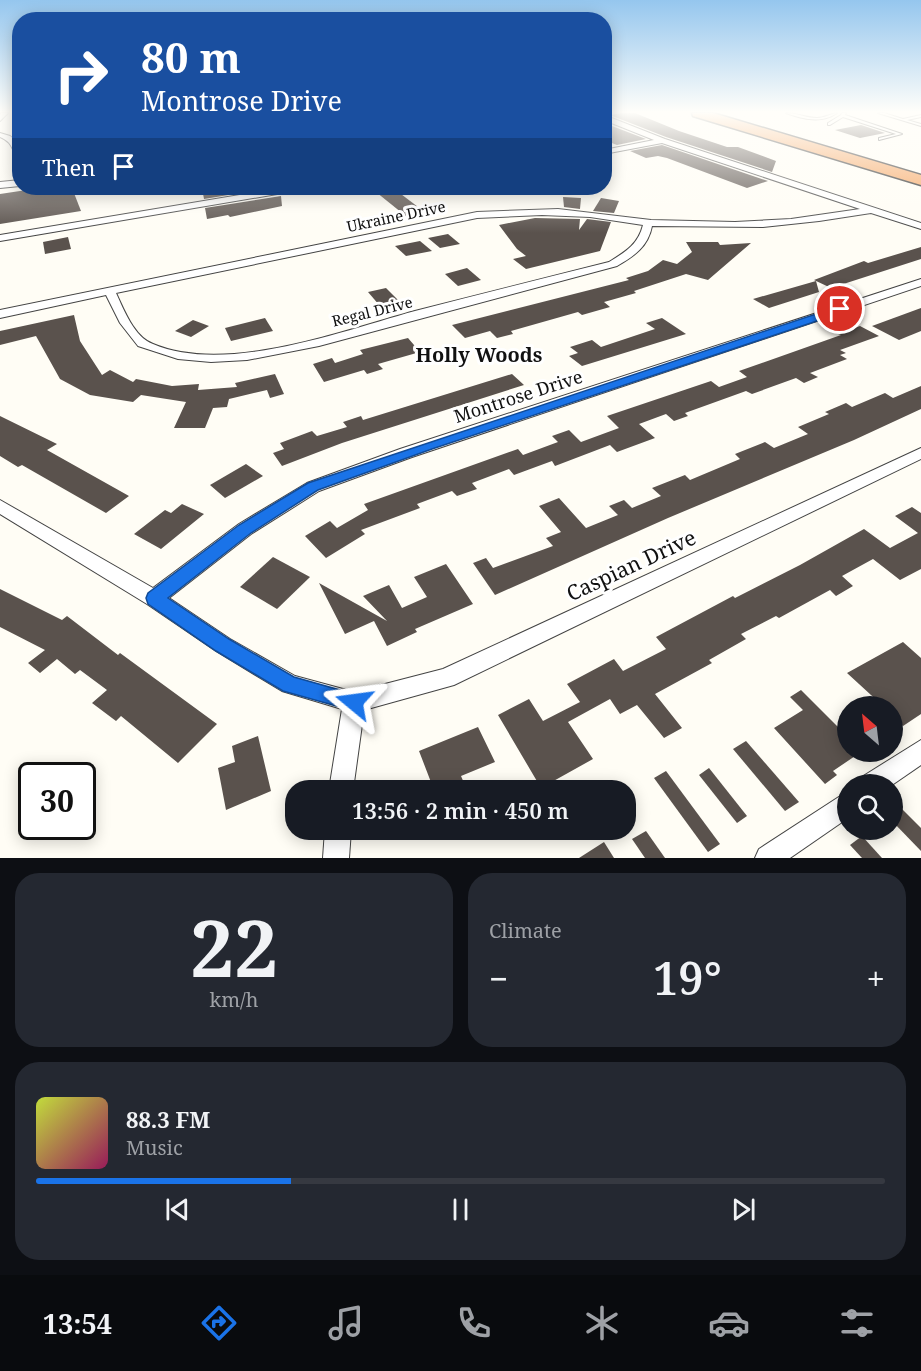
<!DOCTYPE html>
<html lang="en">
<head>
<meta charset="utf-8">
<style>
  :root { --surface:#171b24; --page:#242831; --text:#f1f3f6; --muted:#9ea1a6; --line:#363941; --accent:#1a73e8 }
  body { margin:0; font-family:"Noto Serif",serif; background:var(--page); color:var(--text); height:100vh; display:flex; flex-direction:column; font-size:22px; white-space:nowrap }
  * { box-sizing:border-box; margin:0 }
  p { font-size:20px; color:var(--muted) }
  .icon { flex:none; width:33px; height:33px; fill:none; stroke:currentColor; stroke-width:2; stroke-linecap:round; stroke-linejoin:round }
  .map { position:relative; height:858px; overflow:hidden }
  .panel { display:flex; flex-direction:column; gap:15px; padding:15px; background:#0d0f14; flex:1 }
  .panel>* { flex:none }
  .hud { position:absolute; left:12px; top:12px; width:600px; height:183px; border-radius:24px; box-shadow:0 3px 15px #0003; background:#1a4fa0; color:#fff; overflow:hidden }
  .needle { width:39px; rotate:332deg }
  .controls { position:absolute; left:837px; top:696px; display:grid; gap:12px }
  .controls a { display:grid; place-items:center; width:66px; height:66px; border-radius:50%; background:var(--surface); box-shadow:0 3px 15px #0003; font-size:30px }
  .speed { position:absolute; left:18px; top:762px; display:flex; gap:12px; font-size:30px; font-weight:700; text-align:center }
  .speed>* { display:grid; place-content:center; width:78px; height:78px; border-radius:50%; background:var(--surface); box-shadow:0 3px 15px #0003; line-height:1 }
  .speed .limit { border:3px solid #111; border-radius:9px; background:#fff; color:#111 }
  .pin { position:absolute; display:grid; place-items:center; width:51px; height:51px; color:#fff; margin:-26px; border:3px solid #fff; border-radius:50%; box-shadow:0 2px 6px #0007 }
  .me { position:absolute; width:66px; margin:-33px; rotate:286deg; stroke-linejoin:round; filter:drop-shadow(0 0 4px #0008) }
  .turn { display:flex; align-items:center; gap:21px; height:126px; padding:0 30px; font-size:27px }
  .turn .icon { width:78px; height:78px; stroke-width:2.5 }
  .turn b { display:block; font-size:42px; line-height:51px }
  .then { display:flex; align-items:center; height:57px; padding:0 30px; background:#0003; gap:12px; font-size:22px }
  .big { font-size:45px; font-weight:600; line-height:1.1 }
  .panel .widget { flex:1; display:flex; flex-direction:column; justify-content:center; gap:9px; min-width:0; padding:0 21px; border-radius:24px; background:var(--page) }
  .panel .dial { align-items:center; gap:0 }
  .dial b { font-size:78px; line-height:1 }
  .song { display:flex; align-items:center; gap:18px }
  .cover { width:72px; height:72px; border-radius:9px; background:linear-gradient(135deg,hsl(70 70% 55%),hsl(330 70% 35%)) }
  .played { height:6px; border-radius:3px; background:linear-gradient(90deg,var(--accent) 30%,var(--line) 30%) }
  .keys { display:flex; justify-content:space-around; direction:ltr }
  .heat { display:flex; justify-content:space-between; align-items:center; font-size:33px; direction:ltr }
  .panel .tiles { flex:1; display:grid; gap:15px; grid-template-columns:1fr 1fr }
  .widget:last-child { grid-column:span 2 }
  .trip { position:absolute; left:285px; top:780px; width:351px; height:60px; border-radius:24px; background:var(--surface); box-shadow:0 3px 15px #0003; font-weight:600; line-height:60px; text-align:center }
  .tab-bar { display:flex; height:96px; justify-content:space-around; align-items:center; background:#090b0e; color:var(--muted) }
  .tab-bar .icon { width:42px; height:42px }
  .tab-bar .selected { color:var(--accent) }
  .tab-bar b { font-size:27px; color:var(--text) }
  .map>svg:first-child { display:block }
</style>
</head>
<body>
<div class="map">
<svg width="921" height="858" viewBox="0 0 921 858">
  <rect width="100%" height="100%" fill="#fffdf5"/>
  <g fill="#5a524d">
    <path d="M622,113H635L679,131L727,147H738L776,161L772,172L666,137L610,115Z"/>
    <path d="M604,123L646,139L617,145L604,140Z"/>
    <path d="M861,125L885,133L860,138L835,130Z"/>
    <path d="M662,145L768,181L747,188L667,158L658,156L646,158L630,151Z"/>
    <path d="M40,188H72L81,211L0,224V194Z"/>
    <path d="M202,188H271L204,199Z"/>
    <path d="M371,188H393L426,213L407,217Z"/>
    <path d="M281,196L282,206L230,217L228,215L207,219L205,208Z"/>
    <path d="M563,197L581,198L580,209L564,207Z"/>
    <path d="M601,198L619,201L614,213L593,211Z"/>
    <path d="M535,218L580,219L579,230L587,219L611,222L600,251L526,269L513,259L526,256L517,249L499,225Z"/>
    <path d="M448,234L460,244L440,248L428,238Z"/>
    <path d="M68,237L71,249L45,254L43,242Z"/>
    <path d="M420,241L432,251L406,256L395,246Z"/>
    <path d="M686,242H718L720,245L751,243L708,280L686,274L634,291L636,293L604,302L610,307L582,315L578,312L511,331L513,334L497,338L490,331L465,338L452,325L629,280L626,278L648,271L663,260L677,264L692,252Z"/>
    <path d="M921,247V259L831,288L814,280L864,261L868,263Z"/>
    <path d="M467,268L481,280L458,286L445,274Z"/>
    <path d="M816,281L819,292L769,308L753,299Z"/>
    <path d="M386,288L399,301L380,306L368,292Z"/>
    <path d="M921,308V331L899,340L872,326Z"/>
    <path d="M74,315L80,341L102,375L110,370L133,382L136,379L172,386L199,384L198,390L237,387L235,383L275,374L284,394L270,398L267,390L229,399L227,407L213,408L205,428H174L186,402L141,395L133,402L90,395L60,379L36,336L0,345V331Z"/>
    <path d="M265,318L273,331L231,341L225,328Z"/>
    <path d="M662,318L686,334L582,366L569,356L578,353L570,347L592,340L601,347L655,329L646,323Z"/>
    <path d="M193,320L209,326L191,337L175,331Z"/>
    <path d="M860,326L879,336L840,350L846,353L840,355L847,359L810,373L818,377L804,383L796,378L752,394L746,391L685,413L688,416L674,421L666,414L639,424L655,438L617,452L610,445L555,466L552,461L514,475L509,469L472,483L477,489L457,496L452,491L417,504L420,508L361,530L365,534L326,558L305,536L330,521L337,528L368,510L364,504L518,449L523,455L558,442L552,436L569,430L581,442L619,428L607,416L711,381L719,387L747,377L739,371L841,335L838,334Z"/>
    <path d="M408,338L420,352L378,364L383,369L367,374L364,370L324,382L313,364L332,358L335,363L363,354L360,350Z"/>
    <path d="M512,374L524,385L342,443L282,466L273,453L284,449L280,443L312,431L317,436L347,427L343,422L361,416L363,420Z"/>
    <path d="M921,386V409L854,440L668,518L495,595L473,563L486,558L493,568L553,546L546,538L561,532L539,506L559,498L586,528L618,515L609,506L624,500L632,508L661,496L652,488L685,475L690,480L740,459L735,454L765,442L774,448L808,434L798,427L829,414L825,412L846,403L852,407L885,393L893,398Z"/>
    <path d="M0,416L57,444L47,450L129,496L106,513L22,465L18,467L0,456Z"/>
    <path d="M246,464L263,476L225,498L210,485Z"/>
    <path d="M182,504L204,514L161,549L134,534L165,510L171,513Z"/>
    <path d="M912,507L921,513V569L900,580L873,559L842,576L853,586L836,596L830,590L779,618L776,616L741,634L746,639L709,660L712,663L655,694L682,728L664,738L637,705L620,714L610,699L568,722L593,759L541,788L498,715L529,699L543,721L580,702L567,684L614,659L623,671L666,649L656,637L733,596L735,598L800,565L864,529L890,548L918,533L895,516Z"/>
    <path d="M273,557L310,577L277,609L240,587Z"/>
    <path d="M446,564L473,604L415,629L417,632L387,646L374,621L345,634L319,583L387,621L363,596L389,585L402,608L427,597L414,577Z"/>
    <path d="M0,589L62,620L67,616L118,655L120,653L217,724L178,763L121,716L116,721L92,703L107,690L80,670L75,674L57,659L40,673L28,663L45,650L0,627Z"/>
    <path d="M903,642L921,658V714L903,726L892,715V706H883L847,673Z"/>
    <path d="M801,690L848,737V752H861L833,771L837,775L825,784L774,728L803,710L790,697Z"/>
    <path d="M478,727L495,762L461,776L467,790H434L419,751Z"/>
    <path d="M258,736L271,791L226,810L218,768L235,762L232,746Z"/>
    <path d="M746,741L799,802L785,811L733,749Z"/>
    <path d="M709,768L747,816L737,823L699,775Z"/>
    <path d="M666,771L720,844L708,852L654,778Z"/>
    <path d="M901,808L921,828V851L892,821V814Z"/>
    <path d="M646,831L665,858H645L632,839Z"/>
    <path d="M862,836L882,858H862L850,845Z"/>
    <path d="M604,842L614,858H579Z"/>
  </g>
  <g fill="none" stroke-linecap="round" stroke-linejoin="round">
    <defs>
      <g id="lane">
        <path d="M786,113C797,113 806,118 817,118C824,118 830,114 837,113C821,124 803,119 786,113Z"/>
        <path d="M842,113H846L845,115L902,134L879,140V138L896,134L843,117L830,125H828V123L841,115Z"/>
        <path d="M878,113H884L903,119L921,115V117L907,120L921,124V126Z"/>
      </g>
      <g id="street">
        <path d="M1,113H8L0,121V115Z"/>
        <path d="M604,115L665,139L921,223V229L871,213L819,221L763,227L652,226C648,247 634,256 617,266L319,346L247,360L211,362L178,359L138,346L120,323L106,295L0,318V310L477,212L558,209L651,220L735,222L791,219L860,209L662,143L604,154V150L654,140L604,120ZM542,215L590,217L643,225C638,245 625,252 609,262C545,278 480,294 415,311C342,331 226,375 153,344C134,337 124,310 116,293L477,218Z"/>
        <path d="M0,133L10,136L19,143L20,158C11,153 15,143 0,137Z"/>
        <path d="M20,180V186L0,188V182Z"/>
        <path d="M282,188H299L295,191L0,241V235Z"/>
        <path d="M921,279V286L412,457L319,491L251,534L169,598L230,639L295,676L354,692L443,669L921,448V459L454,685L364,710L353,790H329L342,709L282,691L216,651L147,604L0,514V500L153,588L239,524L307,483L400,449Z"/>
        <path d="M921,740V765L892,785L862,784L865,775Z"/>
        <path d="M848,791V818L790,858H755L759,849Z"/>
        <path d="M325,830H351L349,858H323Z"/>
      </g>
      <path id="highway" d="M692,113H713L921,175V185L693,116Z"/>
    </defs>
    <use href="#lane" stroke="#444" stroke-width="2"/>
    <use href="#street" stroke="#444" stroke-width="2"/>
    <use href="#highway" stroke="#222" stroke-width="3"/>
    <use href="#lane" fill="#fff" fill-rule="evenodd"/>
    <use href="#street" fill="#fff" fill-rule="evenodd"/>
    <use href="#highway" fill="#f5a25d" fill-rule="evenodd"/>
  </g>
  <linearGradient id="sky" x2="0" y2="1"><stop stop-color="#95c6ee"/><stop offset="0.48" stop-color="#fffefa"/><stop offset="1" stop-color="#fffefa" stop-opacity="0"/></linearGradient>
  <rect width="921" height="233" fill="url(#sky)"/>
  <path fill="#1a73e8" stroke="#114b97" stroke-width="1.5" d="M840,306L844,307V312L432,449L318,490L251,533L168,598L229,639L294,677L361,696L364,702L361,709L354,711L283,691L216,651L148,604L146,598L148,593L239,525L308,483Z"/>
  <g text-anchor="middle" dominant-baseline="central" stroke-width="6" stroke-linejoin="round" paint-order="stroke">
    <g font-size="15" fill="#111" stroke="#fff">
      <text transform="translate(396 216) rotate(-12)">Ukraine Drive</text>
      <text transform="translate(372 311) rotate(-14)">Regal Drive</text>
    </g>
    <g font-size="18" fill="#111" stroke="#fff">
      <text transform="translate(518 396) rotate(-18)">Montrose Drive</text>
    </g>
    <g font-size="20" font-weight="bold" fill="#111" stroke="#fff">
      <text x="479" y="354">Holly Woods</text>
    </g>
    <g font-size="21" fill="#111" stroke="#fff">
      <text transform="translate(631 565) rotate(-25)">Caspian Drive</text>
    </g>
  </g>
</svg>
<div class="controls">
<a><svg class="needle" viewBox="-14 -14 28 28"><path d="M0-13l5 13h-10z" fill="#e53935"/><path d="M0 13l5-13h-10z" fill="#9ea1a6"/></svg></a>
<a><svg class="icon" aria-label="search" viewBox="0 0 24 24"><circle cx="10" cy="10" r="6"/><path d="M15 15l6 6"/></svg></a>
</div>
<div class="speed"><div class="limit">30</div></div>
<div class="pin" style="left:840px;top:309px;background:#d93025"><svg class="icon" aria-label="arrive" viewBox="0 0 24 24"><path d="M6 21V4h12l-3 4 3 4H6"/></svg></div>
<svg class="me" style="left:354px;top:702px" viewBox="-20 -20 40 40"><path d="M0-17L14 15 0 8-14 15z" fill="#1a73e8" stroke="#fff" stroke-width="4"/></svg>
<div class="trip">13:56 · 2 min · 450 m</div>
<div class="hud">
<div class="turn"><svg class="icon" aria-label="right" viewBox="0 0 24 24"><path d="M7 20v-9h11M14 6l5 5-5 5"/></svg><div><b>80 m</b>Montrose Drive</div></div>
<div class="then">Then<svg class="icon" aria-label="arrive" viewBox="0 0 24 24"><path d="M6 21V4h12l-3 4 3 4H6"/></svg></div>
</div>
</div>
<section class="panel">
<div class="tiles">
<div class="widget dial"><b>22</b><p>km/h</p></div>
<div class="widget"><p>Climate</p>
<div class="heat"><a>−</a><b class="big">19°</b><a>+</a></div>
</div>
<div class="widget">
<div class="song"><i class="cover"></i><div><b>88.3 FM</b><p>Music</p></div></div>
<div class="played"></div>
<div class="keys"><svg class="icon" aria-label="previous" viewBox="0 0 24 24"><path d="M18 5L8 12l10 7zM5 5v14"/></svg><svg class="icon" aria-label="pause" viewBox="0 0 24 24"><path d="M8 5v14M16 5v14"/></svg><svg class="icon" aria-label="next" viewBox="0 0 24 24"><path d="M6 5l10 7-10 7zM19 5v14"/></svg></div>
</div>
</div>
</section>
<nav class="tab-bar">
<b>13:54</b>
<svg class="icon selected" aria-label="directions" viewBox="0 0 24 24"><path d="M12 3l9 9-9 9-9-9zM9 14v-3h6M13 9l2 2-2 2"/></svg>
<svg class="icon" aria-label="music" viewBox="0 0 24 24"><path d="M9 18V5l10-2v13"/><circle cx="6" cy="18" r="3"/><circle cx="16" cy="16" r="3"/></svg>
<svg class="icon" aria-label="phone" viewBox="0 0 24 24"><path d="M5 4h4l2 5-3 2q2 4 5 5l2-3 5 2v4C11 20 4 13 5 4z"/></svg>
<svg class="icon" aria-label="climate" viewBox="0 0 24 24"><path d="M12 3v18M4 7l16 10M4 17L20 7"/></svg>
<svg class="icon" aria-label="car" viewBox="0 0 24 24"><path d="M5 17H2v-5l4-1 3-4h7l3 4 3 1v5h-3M9 17h6M6 11h13"/><circle cx="7" cy="17" r="2"/><circle cx="17" cy="17" r="2"/></svg>
<svg class="icon" aria-label="filters" viewBox="0 0 24 24"><path d="M4 7h16M4 17h16"/><circle cx="9" cy="7" r="2"/><circle cx="15" cy="17" r="2"/></svg>
</nav>
</body>
</html>
